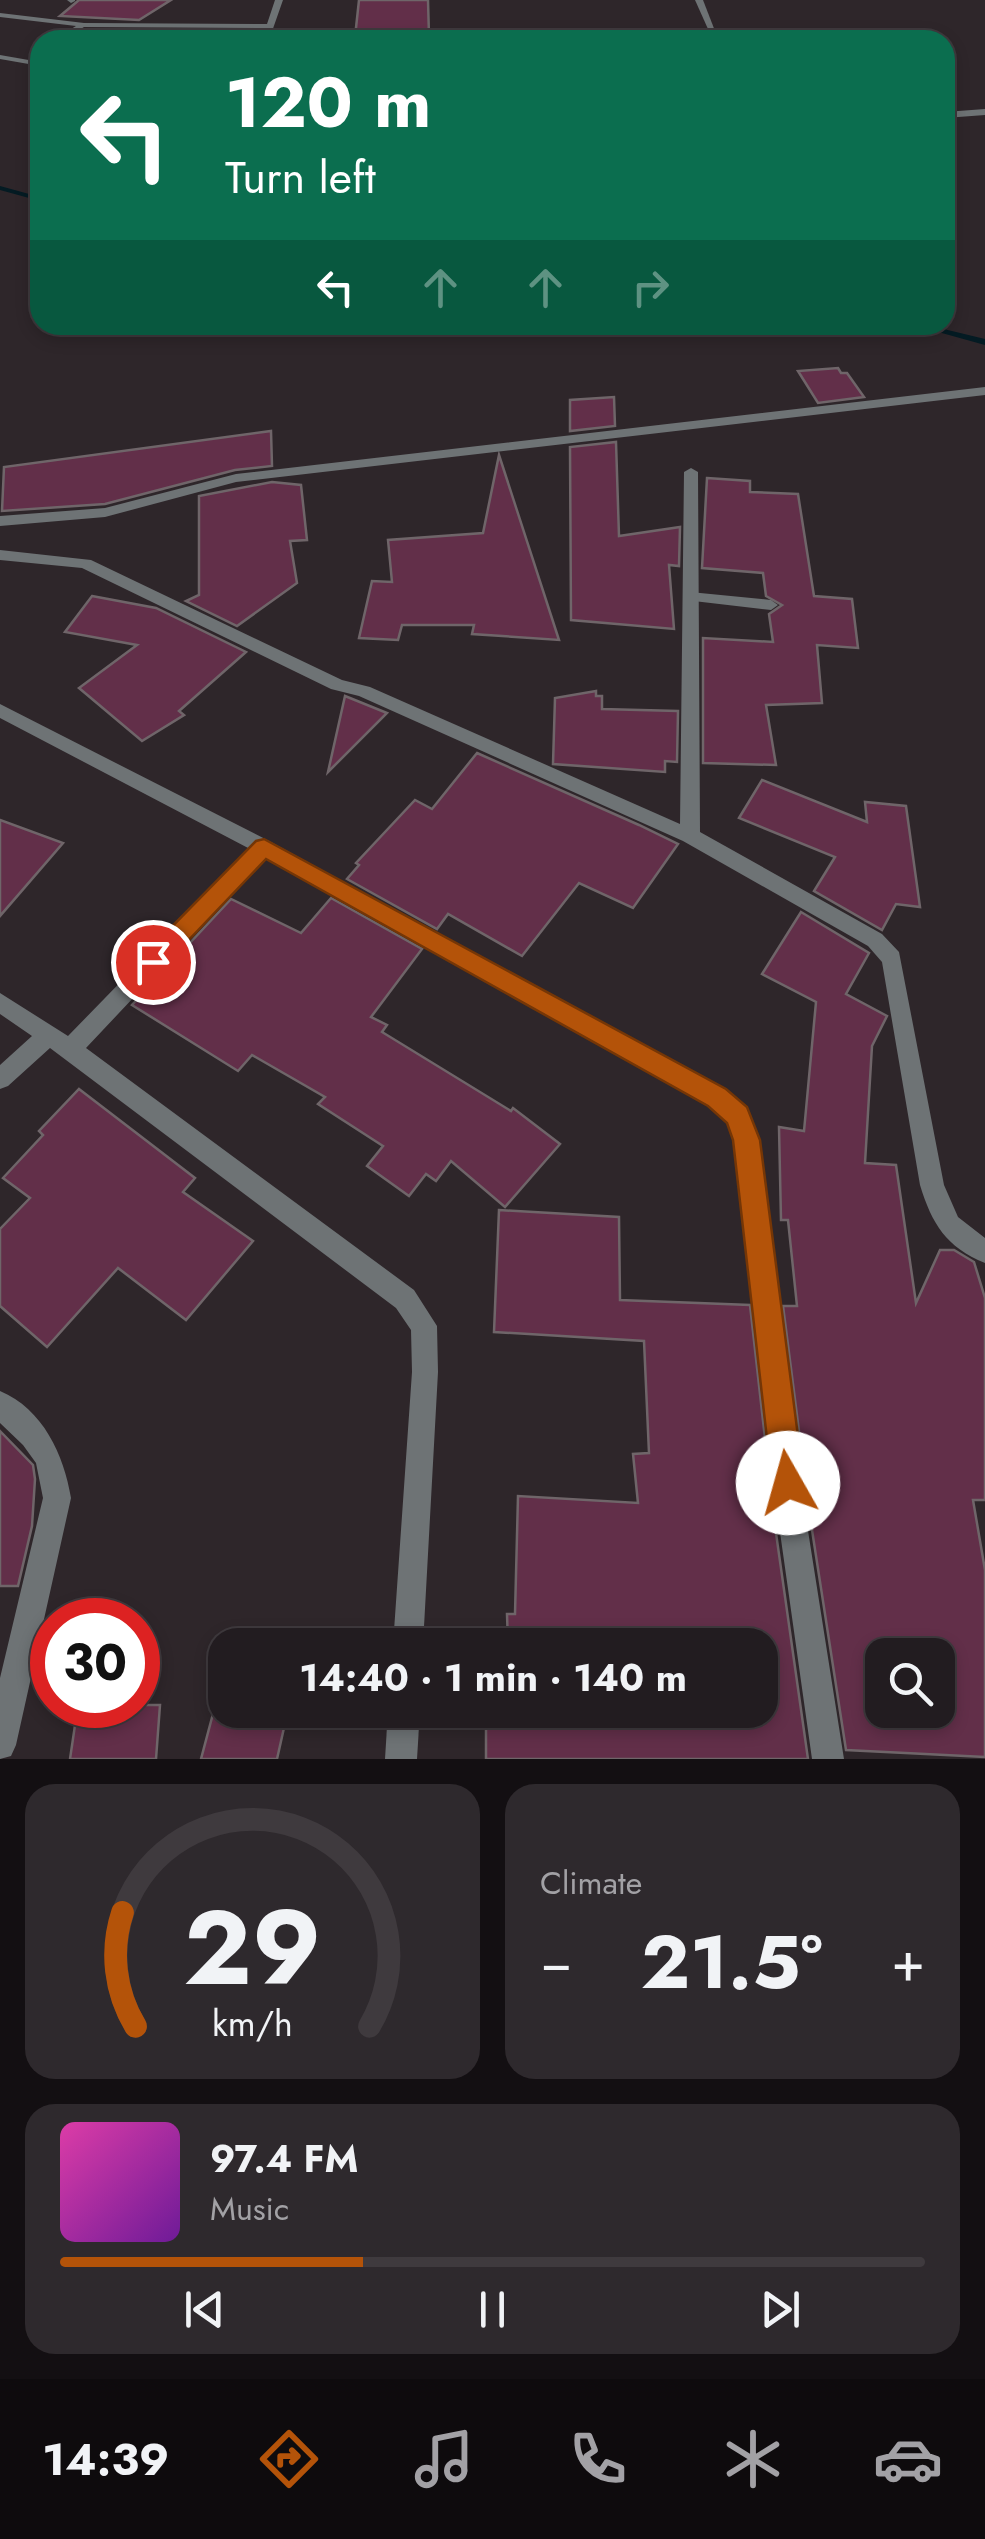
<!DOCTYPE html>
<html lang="en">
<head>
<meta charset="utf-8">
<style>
  :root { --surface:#221c20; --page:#2e292d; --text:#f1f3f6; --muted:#a2a1a5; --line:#3f3a3e; --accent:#b45309 }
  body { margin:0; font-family:Jost,sans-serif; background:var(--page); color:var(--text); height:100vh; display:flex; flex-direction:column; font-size:38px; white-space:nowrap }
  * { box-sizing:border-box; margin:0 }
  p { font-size:32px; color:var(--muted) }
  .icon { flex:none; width:55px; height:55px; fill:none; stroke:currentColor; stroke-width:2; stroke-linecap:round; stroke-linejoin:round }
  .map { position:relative; height:1759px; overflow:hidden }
  .sheet { display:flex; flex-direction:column; gap:25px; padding:25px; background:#130f12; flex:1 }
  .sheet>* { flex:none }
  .hud { position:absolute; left:30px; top:30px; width:925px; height:305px; border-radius:30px; box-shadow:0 5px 15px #0003,0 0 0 2px var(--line); background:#0b6e4f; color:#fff; overflow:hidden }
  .tools { position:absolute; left:865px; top:1638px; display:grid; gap:20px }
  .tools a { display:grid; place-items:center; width:90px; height:90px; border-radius:20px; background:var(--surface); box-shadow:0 5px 15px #0003,0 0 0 2px var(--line); font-size:50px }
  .speed { position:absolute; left:30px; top:1598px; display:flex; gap:20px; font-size:50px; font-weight:700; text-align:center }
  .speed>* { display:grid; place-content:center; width:130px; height:130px; border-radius:50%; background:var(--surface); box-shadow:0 5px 15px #0003,0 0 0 2px var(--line); line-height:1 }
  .speed .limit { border:15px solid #d22; background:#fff; color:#111 }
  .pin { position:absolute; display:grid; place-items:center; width:85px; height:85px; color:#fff; margin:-42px; border:5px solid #fff; border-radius:50%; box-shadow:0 2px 10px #0007 }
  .me { position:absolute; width:110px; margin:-55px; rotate:353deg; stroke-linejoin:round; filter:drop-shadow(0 0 8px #0008) }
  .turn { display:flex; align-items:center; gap:35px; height:210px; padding:0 30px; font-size:45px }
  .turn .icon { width:130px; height:130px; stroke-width:2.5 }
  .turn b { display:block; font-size:70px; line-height:85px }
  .lanes { display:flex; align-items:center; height:95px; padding:0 30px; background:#0003; justify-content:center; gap:50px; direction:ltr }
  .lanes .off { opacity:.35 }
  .big { font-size:75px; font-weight:700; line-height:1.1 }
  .sheet .tile { flex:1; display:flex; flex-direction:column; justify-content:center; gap:15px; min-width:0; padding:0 35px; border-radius:30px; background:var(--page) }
  .sheet .dial { align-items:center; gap:0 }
  .dial svg { height:260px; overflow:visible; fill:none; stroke:var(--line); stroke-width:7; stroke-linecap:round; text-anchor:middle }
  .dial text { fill:var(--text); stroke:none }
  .song { display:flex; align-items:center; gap:30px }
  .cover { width:120px; height:120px; border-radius:15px; background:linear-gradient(135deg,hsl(320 70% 55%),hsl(280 70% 35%)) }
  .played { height:10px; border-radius:5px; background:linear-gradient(90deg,var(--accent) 35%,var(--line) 35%) }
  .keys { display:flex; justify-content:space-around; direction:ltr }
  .heat { display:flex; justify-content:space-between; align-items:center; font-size:55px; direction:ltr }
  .sheet .tiles { flex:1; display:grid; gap:25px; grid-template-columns:1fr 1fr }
  .tile:last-child { grid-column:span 2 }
  .trip { position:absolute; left:208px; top:1628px; width:570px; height:100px; border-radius:30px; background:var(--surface); box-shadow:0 5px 15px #0003,0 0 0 2px var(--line); font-weight:700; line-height:100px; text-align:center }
  .tabs { display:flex; height:160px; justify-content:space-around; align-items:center; background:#0e0b0d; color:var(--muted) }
  .tabs .icon { width:70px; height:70px }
  .tabs .on { color:var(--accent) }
  .tabs b { font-size:45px; color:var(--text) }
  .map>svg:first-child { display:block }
</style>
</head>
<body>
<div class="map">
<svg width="985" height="1759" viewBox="0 0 985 1759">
  <rect width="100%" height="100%" fill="#2e262a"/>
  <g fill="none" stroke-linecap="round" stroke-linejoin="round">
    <g fill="#041b23" fill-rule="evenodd">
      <path d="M0,186L40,197V201L0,190Z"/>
      <path d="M913,325H927L985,339V345Z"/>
    </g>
  </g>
  <g fill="#622f49" stroke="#6f6569" stroke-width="2.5" fill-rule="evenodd">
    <path d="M79,0H171L139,20L60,16Z"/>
    <path d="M359,0H428L429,36L355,37Z"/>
    <path d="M838,368L841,373H847L864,397L818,403L798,371Z"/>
    <path d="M614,397L615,426L570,431V400Z"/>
    <path d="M271,431L272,466L235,470L105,504L2,511L4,467Z"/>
    <path d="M616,442L619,536L680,527L679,566L669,565L674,629L571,620L570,447Z"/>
    <path d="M499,455L559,640L472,634L474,625H402L398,640L359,638L372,581L392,582L388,540L483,533Z"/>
    <path d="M707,478L750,481V492L798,494L814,596L852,599L858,648L817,645L822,703L766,705L776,765L703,763V638L773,642L769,614L782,605L766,596L763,573L702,568Z"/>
    <path d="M272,482L301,485L307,540L290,541L297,583L237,626L186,601L199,595V496Z"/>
    <path d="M92,596L156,608L246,652L179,711L184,715L142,741L79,688L137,645L65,632Z"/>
    <path d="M596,691V696H602V709L678,711L677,762L665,761V772L553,764L555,698Z"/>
    <path d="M345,696L387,713L328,772Z"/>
    <path d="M477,753L639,825L678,844L633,908L579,883L522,956L448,914L437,929L347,879L359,865L356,863L415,800L432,809Z"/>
    <path d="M762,780L867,822L865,802L906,806L920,907L896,904L882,930L814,891L835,857L739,818Z"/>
    <path d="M0,820L63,843L0,916Z"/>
    <path d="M331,898L422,949L371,1017L387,1025L382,1032L511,1111L513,1108L560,1144L505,1207L451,1161L436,1181L426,1174L409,1196L367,1166L383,1146L318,1104L325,1097L252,1055L238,1071L132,1005L231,899L301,933Z"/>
    <path d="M801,912L869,953L846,994L887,1016L872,1046L865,1163L896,1165L916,1303L940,1250H954L974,1262L985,1298V1500H973L985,1570V1757L846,1750L810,1517L783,1306H797L788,1220H781L779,1127L804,1131L816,1002L762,974ZM882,1655H938V1710H882Z"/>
    <path d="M79,1089L195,1178L183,1192L253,1241L186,1320L118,1268L47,1347L0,1306V1229L30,1198L3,1178L43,1135L39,1131Z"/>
    <path d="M499,1210L619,1217L620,1300L750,1305L774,1519L808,1759H486V1710H760V1645H508L507,1614H515L518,1496L638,1503L633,1454L649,1453L644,1341L494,1332Z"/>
    <path d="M0,1431L33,1465L35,1479L32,1526L18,1586H0Z"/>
    <path d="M78,1705H160L156,1759H70Z"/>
    <path d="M214,1710H288L277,1759H201Z"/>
  </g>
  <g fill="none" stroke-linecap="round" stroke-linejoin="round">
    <g fill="#6e7375" fill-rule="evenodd">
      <path d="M67,0H75V1L71,3Z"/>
      <path d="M275,0H283L269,40H261L265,28L84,27L62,40H53L76,26L0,17V13L84,23L267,24Z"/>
      <path d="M695,0H703L715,31L708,29Z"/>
      <path d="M0,55L40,62V66L0,59Z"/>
      <path d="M985,109V115L945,118V112Z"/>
      <path d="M690,592L771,600L778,605L771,610L685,600L683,597Z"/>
    </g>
    <g fill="#6e7375" fill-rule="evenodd">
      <path d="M985,387V395L236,482L105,517L0,526V516L105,508L236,474Z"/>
      <path d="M691,468L698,472L700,832L882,934L899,952L944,1185L958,1217L985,1238V1263C946,1247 932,1224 920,1185L882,962L868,946L683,841L359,696L331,689L82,568L0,560V550L91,560L342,680L370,687L680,824L684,472Z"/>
      <path d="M0,704L271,842L725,1091L746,1108L759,1140L806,1518L844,1759H812L778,1518L735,1140L729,1123L709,1105L266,857L86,1048L414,1290L437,1326L438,1372L423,1645H393L412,1372L411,1330L396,1308L50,1048L8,1086L0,1089V1065L32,1036L0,1014V993L68,1036L250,849L0,718Z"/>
      <path d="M0,1391C43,1409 64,1455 71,1498L16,1745L11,1756L0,1759V1678L43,1498L36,1463L23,1445L0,1423Z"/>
      <path d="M388,1710H420L417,1759H385Z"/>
    </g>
  </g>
  <path fill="#b45309" stroke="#753606" stroke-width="2.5" d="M264,839L726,1089L747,1107L760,1140L804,1483L799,1495L788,1499L776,1495L772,1483L733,1140L727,1123L708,1106L266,859L161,969H144L141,962L144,955L256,841Z"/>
</svg>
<div class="tools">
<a><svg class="icon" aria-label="search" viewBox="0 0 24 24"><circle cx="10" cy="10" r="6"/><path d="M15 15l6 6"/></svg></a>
</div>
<div class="speed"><div class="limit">30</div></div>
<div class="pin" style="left:153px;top:962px;background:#d93025"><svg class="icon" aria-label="arrive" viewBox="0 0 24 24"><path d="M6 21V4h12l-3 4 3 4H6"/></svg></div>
<svg class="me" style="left:788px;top:1483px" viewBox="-20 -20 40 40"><circle r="19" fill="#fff"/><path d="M0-13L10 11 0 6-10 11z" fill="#b45309"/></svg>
<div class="trip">14:40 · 1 min · 140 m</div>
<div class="hud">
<div class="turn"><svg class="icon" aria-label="left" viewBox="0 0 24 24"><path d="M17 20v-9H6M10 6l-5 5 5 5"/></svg><div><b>120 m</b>Turn left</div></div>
<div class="lanes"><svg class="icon" aria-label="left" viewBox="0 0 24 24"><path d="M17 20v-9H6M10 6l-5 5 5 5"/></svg><svg class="icon off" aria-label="ahead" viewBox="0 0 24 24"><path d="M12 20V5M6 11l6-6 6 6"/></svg><svg class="icon off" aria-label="ahead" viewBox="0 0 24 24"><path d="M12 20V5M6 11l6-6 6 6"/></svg><svg class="icon off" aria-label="right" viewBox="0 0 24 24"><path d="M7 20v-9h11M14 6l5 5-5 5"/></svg></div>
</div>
</div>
<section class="sheet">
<div class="tiles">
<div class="tile dial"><svg viewBox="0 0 100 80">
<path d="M14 69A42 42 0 1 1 86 69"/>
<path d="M14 69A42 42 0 0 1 10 34" stroke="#b45309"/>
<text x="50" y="56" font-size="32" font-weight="700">29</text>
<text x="50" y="72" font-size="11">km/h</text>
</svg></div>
<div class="tile"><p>Climate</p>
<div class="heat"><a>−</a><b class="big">21.5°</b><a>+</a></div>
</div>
<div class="tile">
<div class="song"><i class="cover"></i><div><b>97.4 FM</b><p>Music</p></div></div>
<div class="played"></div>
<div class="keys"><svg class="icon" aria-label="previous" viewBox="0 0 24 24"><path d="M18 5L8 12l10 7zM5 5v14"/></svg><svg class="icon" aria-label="pause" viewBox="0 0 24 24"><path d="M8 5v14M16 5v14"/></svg><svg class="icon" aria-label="next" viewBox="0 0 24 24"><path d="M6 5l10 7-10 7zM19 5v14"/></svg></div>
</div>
</div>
</section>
<nav class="tabs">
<b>14:39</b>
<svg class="icon on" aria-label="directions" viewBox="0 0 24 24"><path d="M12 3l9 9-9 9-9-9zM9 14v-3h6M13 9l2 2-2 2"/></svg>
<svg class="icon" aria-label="music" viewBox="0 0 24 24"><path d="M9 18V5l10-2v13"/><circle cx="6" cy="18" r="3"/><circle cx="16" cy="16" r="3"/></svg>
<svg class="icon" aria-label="phone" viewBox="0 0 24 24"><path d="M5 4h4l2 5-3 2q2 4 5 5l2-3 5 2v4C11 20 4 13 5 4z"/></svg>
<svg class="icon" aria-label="climate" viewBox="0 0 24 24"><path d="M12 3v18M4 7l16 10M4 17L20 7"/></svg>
<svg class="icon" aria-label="car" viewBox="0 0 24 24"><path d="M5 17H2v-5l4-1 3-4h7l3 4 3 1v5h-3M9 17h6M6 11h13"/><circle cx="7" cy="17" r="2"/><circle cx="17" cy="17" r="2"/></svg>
</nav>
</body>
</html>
